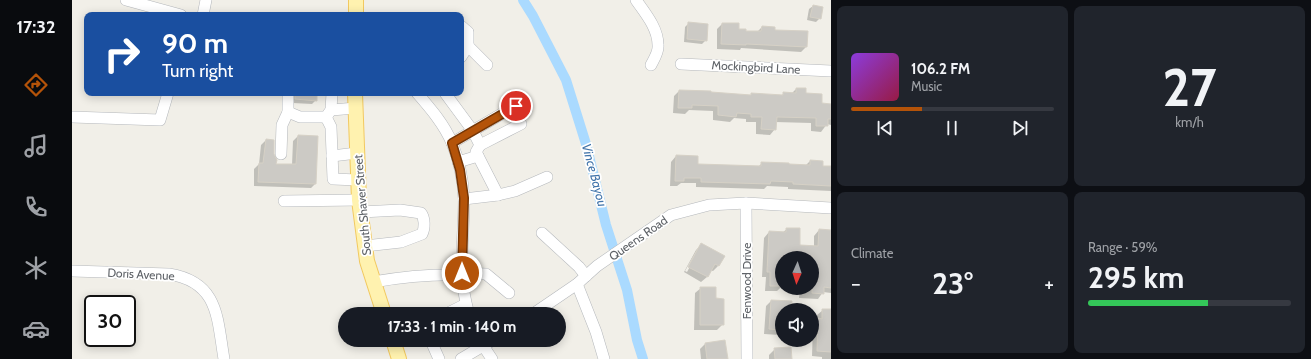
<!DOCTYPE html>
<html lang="en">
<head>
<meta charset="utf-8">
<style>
  :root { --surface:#171b24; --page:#20242c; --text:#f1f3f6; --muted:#9ea1a6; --line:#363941; --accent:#b45309 }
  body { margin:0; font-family:Cabin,sans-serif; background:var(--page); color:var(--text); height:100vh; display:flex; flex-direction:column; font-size:15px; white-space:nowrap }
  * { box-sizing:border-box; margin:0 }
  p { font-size:13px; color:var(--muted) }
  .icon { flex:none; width:22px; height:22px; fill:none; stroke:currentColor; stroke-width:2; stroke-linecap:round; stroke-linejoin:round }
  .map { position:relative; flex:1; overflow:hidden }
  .details { display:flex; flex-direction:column; gap:6px; padding:6px; background:#0d0f14; width:480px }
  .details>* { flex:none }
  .top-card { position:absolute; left:12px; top:12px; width:380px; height:84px; border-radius:8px; box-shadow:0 2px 10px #0003; background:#1a4fa0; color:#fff; overflow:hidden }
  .needle { width:26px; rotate:183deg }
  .buttons { position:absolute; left:703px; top:251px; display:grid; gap:8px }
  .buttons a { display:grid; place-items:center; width:44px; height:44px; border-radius:50%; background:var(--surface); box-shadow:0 2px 10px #0003; font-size:20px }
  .speed { position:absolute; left:12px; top:295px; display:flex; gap:8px; font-size:20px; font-weight:700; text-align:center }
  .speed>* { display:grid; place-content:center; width:52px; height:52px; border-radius:50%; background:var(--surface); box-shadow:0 2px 10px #0003; line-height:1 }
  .speed .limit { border:2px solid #111; border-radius:6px; background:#fff; color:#111 }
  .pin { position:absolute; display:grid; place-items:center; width:34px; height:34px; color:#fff; margin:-17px; border:2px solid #fff; border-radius:50%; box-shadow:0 1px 4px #0007 }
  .me { position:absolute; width:44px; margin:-22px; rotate:0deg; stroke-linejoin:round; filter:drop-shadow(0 0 3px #0008) }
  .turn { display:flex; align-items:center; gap:14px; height:84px; padding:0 12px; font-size:18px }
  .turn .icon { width:52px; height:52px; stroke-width:2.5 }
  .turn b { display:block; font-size:28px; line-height:34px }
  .big { font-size:30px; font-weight:700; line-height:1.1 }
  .details .widget { flex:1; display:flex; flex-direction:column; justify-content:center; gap:6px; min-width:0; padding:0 14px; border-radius:8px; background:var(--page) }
  .details .dial { align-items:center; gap:0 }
  .dial b { font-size:52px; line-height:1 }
  .song { display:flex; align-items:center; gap:12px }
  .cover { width:48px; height:48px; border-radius:6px; background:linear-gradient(135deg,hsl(270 70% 55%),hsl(340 70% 35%)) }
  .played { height:4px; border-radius:2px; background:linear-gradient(90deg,var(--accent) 35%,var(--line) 35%) }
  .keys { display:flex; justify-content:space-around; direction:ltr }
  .heat { display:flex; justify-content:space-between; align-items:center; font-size:22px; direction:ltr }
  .charge { height:6px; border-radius:3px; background:linear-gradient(90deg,#34c759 59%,var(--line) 0) }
  .details .tiles { flex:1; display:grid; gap:6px; grid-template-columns:repeat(2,1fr) }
  .trip { position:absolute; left:266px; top:307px; width:228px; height:40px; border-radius:20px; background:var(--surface); box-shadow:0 2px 10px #0003; font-weight:700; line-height:40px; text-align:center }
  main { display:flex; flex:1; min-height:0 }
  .menu { display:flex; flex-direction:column; width:72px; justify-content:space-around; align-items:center; background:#090b0e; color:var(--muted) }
  .menu .icon { width:28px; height:28px }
  .menu .current { color:var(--accent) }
  .menu b { font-size:18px; color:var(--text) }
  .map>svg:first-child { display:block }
</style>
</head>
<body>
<main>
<nav class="menu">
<b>17:32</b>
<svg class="icon current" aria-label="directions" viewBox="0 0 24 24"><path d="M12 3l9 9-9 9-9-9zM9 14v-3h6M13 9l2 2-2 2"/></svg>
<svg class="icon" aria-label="music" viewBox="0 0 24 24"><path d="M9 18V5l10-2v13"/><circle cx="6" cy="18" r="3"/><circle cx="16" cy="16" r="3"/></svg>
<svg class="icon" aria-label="phone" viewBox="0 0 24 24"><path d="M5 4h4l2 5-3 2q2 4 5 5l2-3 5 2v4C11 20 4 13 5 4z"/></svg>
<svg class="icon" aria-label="climate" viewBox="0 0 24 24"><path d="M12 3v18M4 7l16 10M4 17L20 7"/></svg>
<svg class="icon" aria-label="car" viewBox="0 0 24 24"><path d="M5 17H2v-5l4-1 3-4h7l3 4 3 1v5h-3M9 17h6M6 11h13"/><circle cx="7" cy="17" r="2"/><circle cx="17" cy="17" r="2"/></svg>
</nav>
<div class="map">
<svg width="759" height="359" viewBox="0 0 759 359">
  <rect width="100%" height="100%" fill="#f1efe8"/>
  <g fill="#0003" fill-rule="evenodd">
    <path d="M741,6L748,18L744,22L735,20L737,9Z"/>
    <path d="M617,23L634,40L630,44L612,42L613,27Z"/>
    <path d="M650,24L666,30L673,31L685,32L690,27L702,31L734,47L729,52L669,48L668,50L645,49V29Z"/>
    <path d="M724,89L749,104L759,105V125L755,124L749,132L739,131V123L703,122V129L698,135L684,134V122H674V119L662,118L658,122L641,120V111L617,110L613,114L601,113L602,96L607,91L678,96H709L711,94H719Z"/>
    <path d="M182,93H201L200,94Z"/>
    <path d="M221,93H244V100L240,104L221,103Z"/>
    <path d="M226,136L244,183L239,188L182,186V169L187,164L189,145L194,140L201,154L203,165H220L221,141Z"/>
    <path d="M604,156L625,165L686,167L690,163L733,166L738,161L750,167H759V191L716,189V187L695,186L692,189L624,187V183H609L605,186H598L599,162Z"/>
    <path d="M715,229L727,246L742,247V236L747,230L759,231V293L751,292L746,299L727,298L728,288H740V258H710V286L705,291H693L694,277H690L692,238L697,232L710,233Z"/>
    <path d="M629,245L652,257L646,266L641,271L638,270L635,277L629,282L612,272L624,250ZM625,250H627L615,272L613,271Z"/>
    <path d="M629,288L651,324L645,330H622L623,293Z"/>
    <path d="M699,301L718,310H710V333L708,335L692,334L694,306Z"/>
    <path d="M751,310H759V359H750V357L740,356L741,325L745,321V315Z"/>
    <path d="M633,344L655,359H629L628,349Z"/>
    <path d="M703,349L719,359H697V355Z"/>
  </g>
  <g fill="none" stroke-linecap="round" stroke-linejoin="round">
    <path stroke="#aadaff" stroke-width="10" d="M451,0L461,16L494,80L514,144L534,225L555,290L565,340L571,359"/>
  </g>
  <g fill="#cccac5" stroke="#d6d1c6">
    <path d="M741,5L751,7L749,19L738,17Z"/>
    <path d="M616,22L636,24L635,41L615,39Z"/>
    <path d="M650,23H667V29H674V31H689L690,26L703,27V30L736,31L735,47L674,44V45L649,44Z"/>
    <path d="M724,88H734V93L750,94V103L759,104V119H756V126H744V118L705,117L704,130L689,129L690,117H679V114L665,113L664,117L646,115V106L620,105V108H606L607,90L639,91V92L679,95V93L711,95V92L724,93Z"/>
    <path d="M223,93H245V101L223,99Z"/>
    <path d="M226,135L246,136L244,184L186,182L187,163H191L194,139L202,140V154L205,160L204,164H224Z"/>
    <path d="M604,155L626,156V164L689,166V162L717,163V164L738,165V160L751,161V166H759V186L721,184V182L699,181L698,184L629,182V178H612V181H603Z"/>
    <path d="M714,228H728V245L746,246L747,229L759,230V288L752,287V294L740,293L741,256H710V286H698V272H695L697,231L714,232Z"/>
    <path d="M629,243L653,256L647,266L643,264L636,277L616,267Z"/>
    <path d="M628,287H644V298L652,299V325H628Z"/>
    <path d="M699,300L720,301L719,310H710V330L697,329Z"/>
    <path d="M750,309H759V352L745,351L746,318L750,319Z"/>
    <path d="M653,340L656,359H635L633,343Z"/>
    <path d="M719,347L720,359H703L702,348Z"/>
  </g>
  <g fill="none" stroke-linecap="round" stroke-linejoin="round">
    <defs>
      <g id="minor">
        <path d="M54,0L109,15"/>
        <path d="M564,0C573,13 586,28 586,45C587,52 582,59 579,65"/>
        <path d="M131,15L134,0"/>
        <path d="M389,26L396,32V46L389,57"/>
        <path d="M396,46L415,65"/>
        <path d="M609,64L759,71"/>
        <path d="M345,93C358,108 372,124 380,143C387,160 391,180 392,199C392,238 385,276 397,314"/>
        <path d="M373,93L401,131L408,145L404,152L426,195"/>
        <path d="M259,110L284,108"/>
        <path d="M216,112L228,117H254L259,110L260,93"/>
        <path d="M0,117L88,120L96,93"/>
        <path d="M254,117L259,127L261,179L286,180"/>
        <path d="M380,143L443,106"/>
        <path d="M408,145L449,124"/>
        <path d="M209,154L210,125L216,112V93"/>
        <path d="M260,156L285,153"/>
        <path d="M386,162L406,156"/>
        <path d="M392,199L426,195L443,191L475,177"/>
        <path d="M212,201L287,200"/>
        <path d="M674,203L675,359"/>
        <path d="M289,212L328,210L349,213C353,218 353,228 350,234L329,242L293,246"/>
        <path d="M470,233L507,267L514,276"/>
        <path d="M0,271L97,274C147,282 145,318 152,359"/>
        <path d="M390,273L414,274L437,293"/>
        <path d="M301,282C330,277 360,274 390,275"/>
        <path d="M505,284L524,332L532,359"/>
        <path d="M374,314L394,304"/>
        <path d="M461,314L505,284L525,266L599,215L637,205L674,203L759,208"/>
        <path d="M359,341L367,359"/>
        <path d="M408,341L420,359"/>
        <path d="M389,359L421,340"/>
      </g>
      <g id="major">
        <path d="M284,15V0"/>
        <path d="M283,93L287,200L295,261L312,314"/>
        <path d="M321,340L327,359"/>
      </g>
    </defs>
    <use href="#minor" stroke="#b5b8bc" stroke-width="12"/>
    <use href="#major" stroke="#f2c960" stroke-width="16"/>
    <use href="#minor" stroke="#fff" stroke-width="11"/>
    <use href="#major" stroke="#fff2af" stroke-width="14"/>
  </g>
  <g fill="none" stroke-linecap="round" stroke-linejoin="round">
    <defs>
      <path id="route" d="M390,273L392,198L388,170L380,143L444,106"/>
    </defs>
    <use href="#route" stroke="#753606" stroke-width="10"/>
    <use href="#route" stroke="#b45309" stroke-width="7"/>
  </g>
  <g text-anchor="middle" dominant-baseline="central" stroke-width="3.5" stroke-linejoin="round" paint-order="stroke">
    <g font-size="12" fill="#5f6368" stroke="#fff">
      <text transform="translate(684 67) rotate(3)">Mockingbird Lane</text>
      <text transform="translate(290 205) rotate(-95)">South Shaver Street</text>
      <text transform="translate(566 238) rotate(-35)">Queens Road</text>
      <text transform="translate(69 274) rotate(3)">Doris Avenue</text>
      <text transform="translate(674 281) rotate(-90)">Fenwood Drive</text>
    </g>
    <g font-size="13" font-style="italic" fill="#4174aa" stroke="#fff">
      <text transform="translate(523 175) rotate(75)">Vince Bayou</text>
    </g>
  </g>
</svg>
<div class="buttons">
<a><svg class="needle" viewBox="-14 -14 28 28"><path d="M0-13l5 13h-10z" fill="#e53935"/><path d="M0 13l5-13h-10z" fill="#9ea1a6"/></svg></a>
<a><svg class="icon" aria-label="sound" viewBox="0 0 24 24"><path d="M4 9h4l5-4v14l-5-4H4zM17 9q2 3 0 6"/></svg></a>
</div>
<div class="speed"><div class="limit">30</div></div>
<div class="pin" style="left:444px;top:106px;background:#d93025"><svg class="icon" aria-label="arrive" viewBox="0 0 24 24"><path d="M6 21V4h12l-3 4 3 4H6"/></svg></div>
<svg class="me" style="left:390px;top:273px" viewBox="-20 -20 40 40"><circle r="17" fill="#b45309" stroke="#fff" stroke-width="3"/><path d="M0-11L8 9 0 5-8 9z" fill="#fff"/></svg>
<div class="trip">17:33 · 1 min · 140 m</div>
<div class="top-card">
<div class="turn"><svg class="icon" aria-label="right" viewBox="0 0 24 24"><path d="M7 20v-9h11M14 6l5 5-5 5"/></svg><div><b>90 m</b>Turn right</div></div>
</div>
</div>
<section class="details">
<div class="tiles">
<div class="widget">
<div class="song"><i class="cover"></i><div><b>106.2 FM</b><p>Music</p></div></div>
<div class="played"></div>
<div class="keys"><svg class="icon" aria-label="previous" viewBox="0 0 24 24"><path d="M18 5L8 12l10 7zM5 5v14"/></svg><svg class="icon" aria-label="pause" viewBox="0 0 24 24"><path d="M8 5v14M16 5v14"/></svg><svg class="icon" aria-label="next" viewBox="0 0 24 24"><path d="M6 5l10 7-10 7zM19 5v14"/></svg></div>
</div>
<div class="widget dial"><b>27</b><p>km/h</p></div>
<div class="widget"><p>Climate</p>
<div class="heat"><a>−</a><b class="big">23°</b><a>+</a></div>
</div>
<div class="widget"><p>Range · 59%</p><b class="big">295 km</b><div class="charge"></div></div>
</div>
</section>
</main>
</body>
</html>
